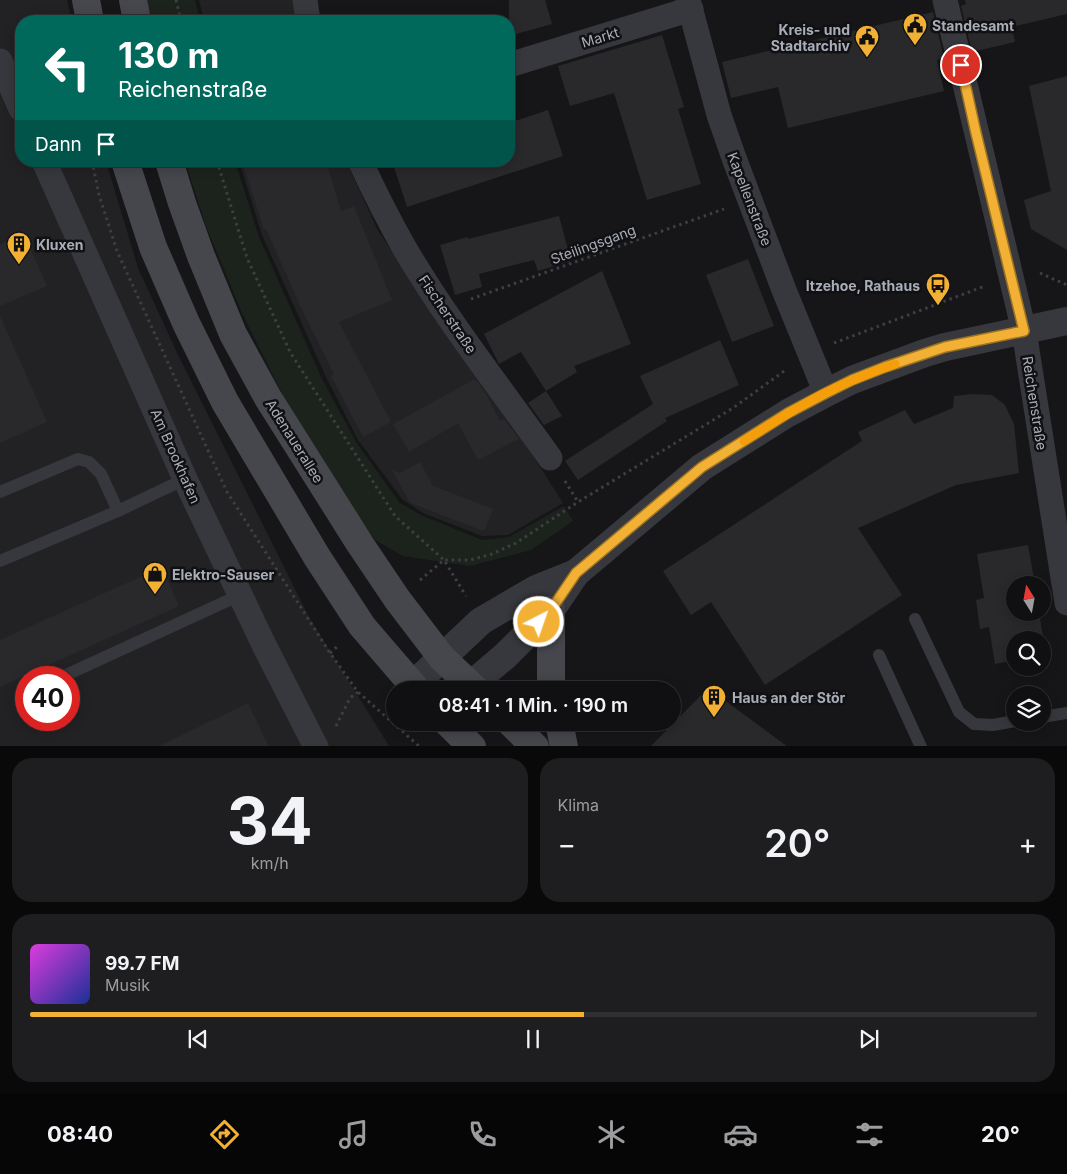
<!DOCTYPE html>
<html lang="de">
<head>
<meta charset="utf-8">
<style>
  :root { --surface:#101012; --page:#1e1e20; --text:#f1f3f6; --muted:#9c9d9f; --line:#303032; --accent:#f2b134 }
  body { margin:0; font-family:Inter,sans-serif; background:var(--page); color:var(--text); height:100vh; display:flex; flex-direction:column; font-size:19px; white-space:nowrap }
  * { box-sizing:border-box; margin:0 }
  p { font-size:16px; color:var(--muted) }
  .icon { flex:none; width:28px; height:28px; fill:none; stroke:currentColor; stroke-width:2; stroke-linecap:round; stroke-linejoin:round }
  .map { position:relative; height:746px; overflow:hidden }
  .details { display:flex; flex-direction:column; gap:12px; padding:12px; background:#09090a; flex:1 }
  .details>* { flex:none }
  .hud { position:absolute; left:15px; top:15px; width:500px; height:152px; border-radius:20px; box-shadow:0 2px 12px #0003,0 0 0 1px var(--line); background:#00695c; color:#fff; overflow:hidden }
  .needle { width:32px; rotate:349deg }
  .buttons { position:absolute; left:1006px; top:576px; display:grid; gap:10px }
  .buttons a { display:grid; place-items:center; width:45px; height:45px; border-radius:50%; background:var(--surface); box-shadow:0 2px 12px #0003,0 0 0 1px var(--line); font-size:25px }
  .speed { position:absolute; left:15px; top:666px; display:flex; gap:10px; font-size:25px; font-weight:700; text-align:center }
  .speed>* { display:grid; place-content:center; width:65px; height:65px; border-radius:50%; background:var(--surface); box-shadow:0 2px 12px #0003,0 0 0 1px var(--line); line-height:1 }
  .speed .limit { border:8px solid #d22; background:#fff; color:#111 }
  .pin { position:absolute; display:grid; place-items:center; width:42px; height:42px; color:#fff; margin:-21px; border:2px solid #fff; border-radius:50%; box-shadow:0 1px 5px #0007 }
  .me { position:absolute; width:55px; margin:-28px; rotate:41deg; stroke-linejoin:round; filter:drop-shadow(0 0 4px #0008) }
  .turn { display:flex; align-items:center; gap:18px; height:105px; padding:0 20px; font-size:22px }
  .turn .icon { width:65px; height:65px; stroke-width:2.5 }
  .turn b { display:block; font-size:35px; line-height:42px }
  .then { display:flex; align-items:center; height:48px; padding:0 20px; background:#0003; gap:10px; font-size:19px }
  .big { font-size:38px; font-weight:600; line-height:1.1 }
  .details .card { flex:1; display:flex; flex-direction:column; justify-content:center; gap:8px; min-width:0; padding:0 18px; border-radius:20px; background:var(--page) }
  .details .dial { align-items:center; gap:0 }
  .dial b { font-size:65px; line-height:1 }
  .song { display:flex; align-items:center; gap:15px }
  .cover { width:60px; height:60px; border-radius:8px; background:linear-gradient(135deg,hsl(300 70% 55%),hsl(230 70% 35%)) }
  .played { height:5px; border-radius:2px; background:linear-gradient(90deg,var(--accent) 55%,var(--line) 55%) }
  .keys { display:flex; justify-content:space-around; direction:ltr }
  .heat { display:flex; justify-content:space-between; align-items:center; font-size:28px; direction:ltr }
  .details .tiles { flex:1; display:grid; gap:12px; grid-template-columns:1fr 1fr }
  .card:last-child { grid-column:span 2 }
  .trip { position:absolute; left:386px; top:681px; width:295px; height:50px; border-radius:25px; background:var(--surface); box-shadow:0 2px 12px #0003,0 0 0 1px var(--line); font-weight:600; line-height:50px; text-align:center }
  .dock { display:flex; height:80px; justify-content:space-around; align-items:center; background:#060607; color:var(--muted) }
  .dock .icon { width:35px; height:35px }
  .dock .on { color:var(--accent) }
  .dock b { font-size:22px; color:var(--text) }
  .map>svg:first-child { display:block }
</style>
</head>
<body>
<div class="map">
<svg width="1067" height="747" viewBox="0 0 1067 747">
  <rect width="100%" height="100%" fill="#161618"/>
  <g fill="#222225" fill-rule="evenodd">
    <path d="M0,0H67L72,21H21V161H106L138,268L179,357L309,617L389,746L0,747ZM26,678H69V720H26Z"/>
    <path d="M199,0H294L298,21H204Z"/>
    <path d="M239,161H346L378,231L491,390L563,503L508,535L482,536L423,513L402,499L358,440L325,375L262,235Z"/>
  </g>
  <g fill="#1c231d">
    <path d="M147,0H195L200,21H151Z"/>
    <path d="M185,161H235L259,237L321,377L356,442L400,503L421,515L482,540L509,537L564,506L573,521L531,550L470,566L403,556L375,540L335,485L294,418L242,313L206,226Z"/>
  </g>
  <g fill="#29292c">
    <path d="M509,0H545L552,24L509,36Z"/>
    <path d="M965,0H1067V14L1012,27L1015,42L972,52L961,6L966,4Z"/>
    <path d="M933,12L944,58L937,60L944,91L788,128L778,87L731,98L722,62Z"/>
    <path d="M662,35L684,107L678,109L701,184L647,200L614,93L570,106L558,66Z"/>
    <path d="M1067,76V250L1031,229L1024,200L1051,191L1029,86Z"/>
    <path d="M548,110L563,156L407,207L392,161H509V123Z"/>
    <path d="M242,161H326L341,211L354,206L392,300L339,322L391,422L363,437L331,376L334,374L301,308L266,229L264,230Z"/>
    <path d="M559,216L571,261L538,271L534,260L479,274L482,287L455,295L440,245L468,237V239Z"/>
    <path d="M24,234L47,286L0,306V244Z"/>
    <path d="M748,259L774,326L732,342L706,275Z"/>
    <path d="M602,271L631,344L574,366L577,372L546,391L521,352L499,364L484,334Z"/>
    <path d="M0,316L47,422L0,443Z"/>
    <path d="M720,340L739,385L665,418L667,421L578,480L565,461L653,404L640,376Z"/>
    <path d="M475,379L486,394L500,421L504,419L519,439L478,460L458,423L409,452L393,424Z"/>
    <path d="M546,391L562,416L544,425L528,403Z"/>
    <path d="M973,394L992,395L1005,405L1014,424L1019,473L956,485L858,528L902,595L765,685L711,602L691,615L663,571L862,441L858,432L905,410L914,424L953,408L954,396Z"/>
    <path d="M420,462L432,484L431,485L493,509L484,531L410,503L392,470L399,473Z"/>
    <path d="M1028,545L1035,585H1015V612H1039L1046,655L1042,656V640H1015V660L995,664L989,627L980,629L976,600L984,598L977,554Z"/>
    <path d="M162,567L179,606L0,687V640Z"/>
    <path d="M708,688L788,747H650Z"/>
    <path d="M248,703L269,747H157Z"/>
  </g>
  <g fill="none" stroke-linecap="round" stroke-linejoin="round">
    <g stroke="#3d3f44" stroke-width="3" stroke-dasharray="2.5 4" stroke-linecap="butt">
      <path d="M176,0L181,21"/>
      <path d="M92,161L99,195L117,251L227,492L330,653L358,692L420,747"/>
      <path d="M217,161L247,258L290,352L395,516L444,560L466,596"/>
      <path d="M1040,273L1067,285"/>
      <path d="M471,299L724,209"/>
      <path d="M834,343L985,286"/>
      <path d="M565,481L578,502"/>
      <path d="M420,580L444,560H470L492,554L516,543L578,502L733,408L787,369"/>
      <path d="M330,653L339,645"/>
      <path d="M336,726L350,698L358,692"/>
    </g>
    <g stroke="#37383d" stroke-width="12">
      <path d="M0,492L78,459L89,462L101,474L118,511"/>
      <path d="M0,561L118,511L185,479"/>
      <path d="M915,619L959,712L974,724L993,725L1015,721"/>
      <path d="M879,655L921,747"/>
      <path d="M66,675L240,595"/>
      <path d="M1042,717L1067,713"/>
    </g>
    <g stroke="#37383d" stroke-width="25">
      <path d="M305,0L308,21"/>
      <path d="M688,0L719,115L734,158L784,290L826,393"/>
      <path d="M945,0L1024,331L1067,603"/>
      <path d="M0,61L21,109"/>
      <path d="M509,65L691,9"/>
      <path d="M44,161L185,479L264,645L316,747"/>
      <path d="M360,161C374,191 389,221 405,249C448,322 501,389 550,458"/>
    </g>
    <g stroke="#37383d" stroke-width="28">
      <path d="M413,685L481,621L536,589L576,573"/>
      <path d="M465,690L505,656L551,610L576,573L702,467L788,413L826,393L852,380L925,353L945,347L1067,321"/>
    </g>
    <g stroke="#45474d" stroke-width="28">
      <path d="M86,0L90,21"/>
      <path d="M133,0L137,21"/>
      <path d="M125,161L153,247L186,323L225,402L317,557L362,626L417,690"/>
      <path d="M169,161L182,203L201,256L233,334L268,398L360,544L397,599L442,658L476,690"/>
      <path d="M551,610V684L552,690"/>
      <path d="M447,722L472,747"/>
      <path d="M510,722L535,747"/>
      <path d="M559,722L564,747"/>
    </g>
  </g>
  <g fill="none" stroke-linecap="round" stroke-linejoin="round">
    <defs>
      <path id="route" d="M539,622L551,610L576,573L702,467L788,413L826,393L852,380L885,367L945,347L1024,331L976,133L961,65"/>
    </defs>
    <use href="#route" stroke="#9d7322" stroke-width="12"/>
    <use href="#route" stroke="#f2b134" stroke-width="9"/>
    <path stroke="#f59e0b" stroke-width="9" d="M744,441C771,424 798,406 827,392C849,381 872,372 895,364"/>
  </g>
  <defs>
    <symbol id="civic-pin" viewBox="-11 -11 22 30"><path d="M0 17L-7.5 6A9.5 9.5 0 1 1 7.5 6Z" fill="#f2b134" stroke="#111113"/><path d="M-.6-6.5H3V-4.5H.6V-3L4-1V1h2V6H-6V1h2V-1L-.6-3ZM-1.2 2.5V6h2.4V2.5Z" fill="#111"/></symbol>
    <symbol id="building-pin" viewBox="-11 -11 22 30"><path d="M0 17L-7.5 6A9.5 9.5 0 1 1 7.5 6Z" fill="#f2b134" stroke="#111113"/><path d="M-4-6H4V6H1V3H-1V6H-4ZM-2.5-4.3h1.7v1.8h-1.7ZM.8-4.3h1.7v1.8H.8ZM-2.5-1h1.7V.8h-1.7ZM.8-1h1.7V.8H.8Z" fill="#111"/></symbol>
    <symbol id="bus-pin" viewBox="-11 -11 22 30"><path d="M0 17L-7.5 6A9.5 9.5 0 1 1 7.5 6Z" fill="#f2b134" stroke="#111113"/><path d="M-5-6H5V4H4V6H2V4H-2V6H-4V4H-5ZM-3.5-4V0h7V-4ZM-3.5 1.2v1.5H-2V1.2ZM2 1.2v1.5H3.5V1.2Z" fill="#111"/></symbol>
    <symbol id="shop-pin" viewBox="-11 -11 22 30"><path d="M0 17L-7.5 6A9.5 9.5 0 1 1 7.5 6Z" fill="#f2b134" stroke="#111113"/><path d="M-5-2.5h2.3a2.7 3.5 0 0 1 5.4 0H5L5.5 6h-11ZM-1.5-2.5h3a1.5 2.3 0 0 0-3 0Z" fill="#111"/></symbol>
  </defs>
  <g fill-rule="evenodd">
    <use href="#civic-pin" x="901" y="11" width="28" height="38"/>
    <use href="#civic-pin" x="853" y="23" width="28" height="38"/>
    <use href="#building-pin" x="5" y="230" width="28" height="38"/>
    <use href="#bus-pin" x="924" y="271" width="28" height="38"/>
    <use href="#shop-pin" x="141" y="560" width="28" height="38"/>
    <use href="#building-pin" x="700" y="683" width="28" height="38"/>
  </g>
  <g text-anchor="middle" dominant-baseline="central" stroke-width="5" stroke-linejoin="round" paint-order="stroke">
    <g font-size="14" font-weight="bold" fill="#a8adb8" stroke="#111113" text-anchor="start">
      <text x="932" y="25">Standesamt</text>
      <text x="850" y="29" text-anchor="end">Kreis- und<tspan x="850" dy="16">Stadtarchiv</tspan></text>
      <text x="36" y="244">Kluxen</text>
      <text x="920" y="285" text-anchor="end">Itzehoe, Rathaus</text>
      <text x="172" y="574">Elektro-Sauser</text>
      <text x="732" y="697">Haus an der Stör</text>
    </g>
    <g font-size="14" fill="#a8adb8" stroke="#111113">
      <text transform="translate(600 37) rotate(-17)">Markt</text>
      <text transform="translate(750 199) rotate(69)">Kapellenstraße</text>
      <text transform="translate(593 244) rotate(-20)">Steilingsgang</text>
      <text transform="translate(448 314) rotate(56)">Fischerstraße</text>
      <text transform="translate(1035 403) rotate(81)">Reichenstraße</text>
      <text transform="translate(295 441) rotate(58)">Adenauerallee</text>
      <text transform="translate(176 456) rotate(66)">Am Brookhafen</text>
    </g>
  </g>
</svg>
<div class="buttons">
<a><svg class="needle" viewBox="-14 -14 28 28"><path d="M0-13l5 13h-10z" fill="#e53935"/><path d="M0 13l5-13h-10z" fill="#9c9d9f"/></svg></a>
<a><svg class="icon" aria-label="search" viewBox="0 0 24 24"><circle cx="10" cy="10" r="6"/><path d="M15 15l6 6"/></svg></a>
<a><svg class="icon" aria-label="layers" viewBox="0 0 24 24"><path d="M12 4l9 5-9 5-9-5zM3 14l9 5 9-5"/></svg></a>
</div>
<div class="speed"><div class="limit">40</div></div>
<div class="pin" style="left:961px;top:65px;background:#d93025"><svg class="icon" aria-label="arrive" viewBox="0 0 24 24"><path d="M6 21V4h12l-3 4 3 4H6"/></svg></div>
<svg class="me" style="left:539px;top:622px" viewBox="-20 -20 40 40"><circle r="17" fill="#f2b134" stroke="#fff" stroke-width="3"/><path d="M0-11L8 9 0 5-8 9z" fill="#fff"/></svg>
<div class="trip">08:41 · 1 Min. · 190 m</div>
<div class="hud">
<div class="turn"><svg class="icon" aria-label="left" viewBox="0 0 24 24"><path d="M17 20v-9H6M10 6l-5 5 5 5"/></svg><div><b>130 m</b>Reichenstraße</div></div>
<div class="then">Dann<svg class="icon" aria-label="arrive" viewBox="0 0 24 24"><path d="M6 21V4h12l-3 4 3 4H6"/></svg></div>
</div>
</div>
<section class="details">
<div class="tiles">
<div class="card dial"><b>34</b><p>km/h</p></div>
<div class="card"><p>Klima</p>
<div class="heat"><a>−</a><b class="big">20°</b><a>+</a></div>
</div>
<div class="card">
<div class="song"><i class="cover"></i><div><b>99.7 FM</b><p>Musik</p></div></div>
<div class="played"></div>
<div class="keys"><svg class="icon" aria-label="previous" viewBox="0 0 24 24"><path d="M18 5L8 12l10 7zM5 5v14"/></svg><svg class="icon" aria-label="pause" viewBox="0 0 24 24"><path d="M8 5v14M16 5v14"/></svg><svg class="icon" aria-label="next" viewBox="0 0 24 24"><path d="M6 5l10 7-10 7zM19 5v14"/></svg></div>
</div>
</div>
</section>
<nav class="dock">
<b>08:40</b>
<svg class="icon on" aria-label="directions" viewBox="0 0 24 24"><path d="M12 3l9 9-9 9-9-9zM9 14v-3h6M13 9l2 2-2 2"/></svg>
<svg class="icon" aria-label="music" viewBox="0 0 24 24"><path d="M9 18V5l10-2v13"/><circle cx="6" cy="18" r="3"/><circle cx="16" cy="16" r="3"/></svg>
<svg class="icon" aria-label="phone" viewBox="0 0 24 24"><path d="M5 4h4l2 5-3 2q2 4 5 5l2-3 5 2v4C11 20 4 13 5 4z"/></svg>
<svg class="icon" aria-label="climate" viewBox="0 0 24 24"><path d="M12 3v18M4 7l16 10M4 17L20 7"/></svg>
<svg class="icon" aria-label="car" viewBox="0 0 24 24"><path d="M5 17H2v-5l4-1 3-4h7l3 4 3 1v5h-3M9 17h6M6 11h13"/><circle cx="7" cy="17" r="2"/><circle cx="17" cy="17" r="2"/></svg>
<svg class="icon" aria-label="filters" viewBox="0 0 24 24"><path d="M4 7h16M4 17h16"/><circle cx="9" cy="7" r="2"/><circle cx="15" cy="17" r="2"/></svg>
<b>20°</b>
</nav>
</body>
</html>
